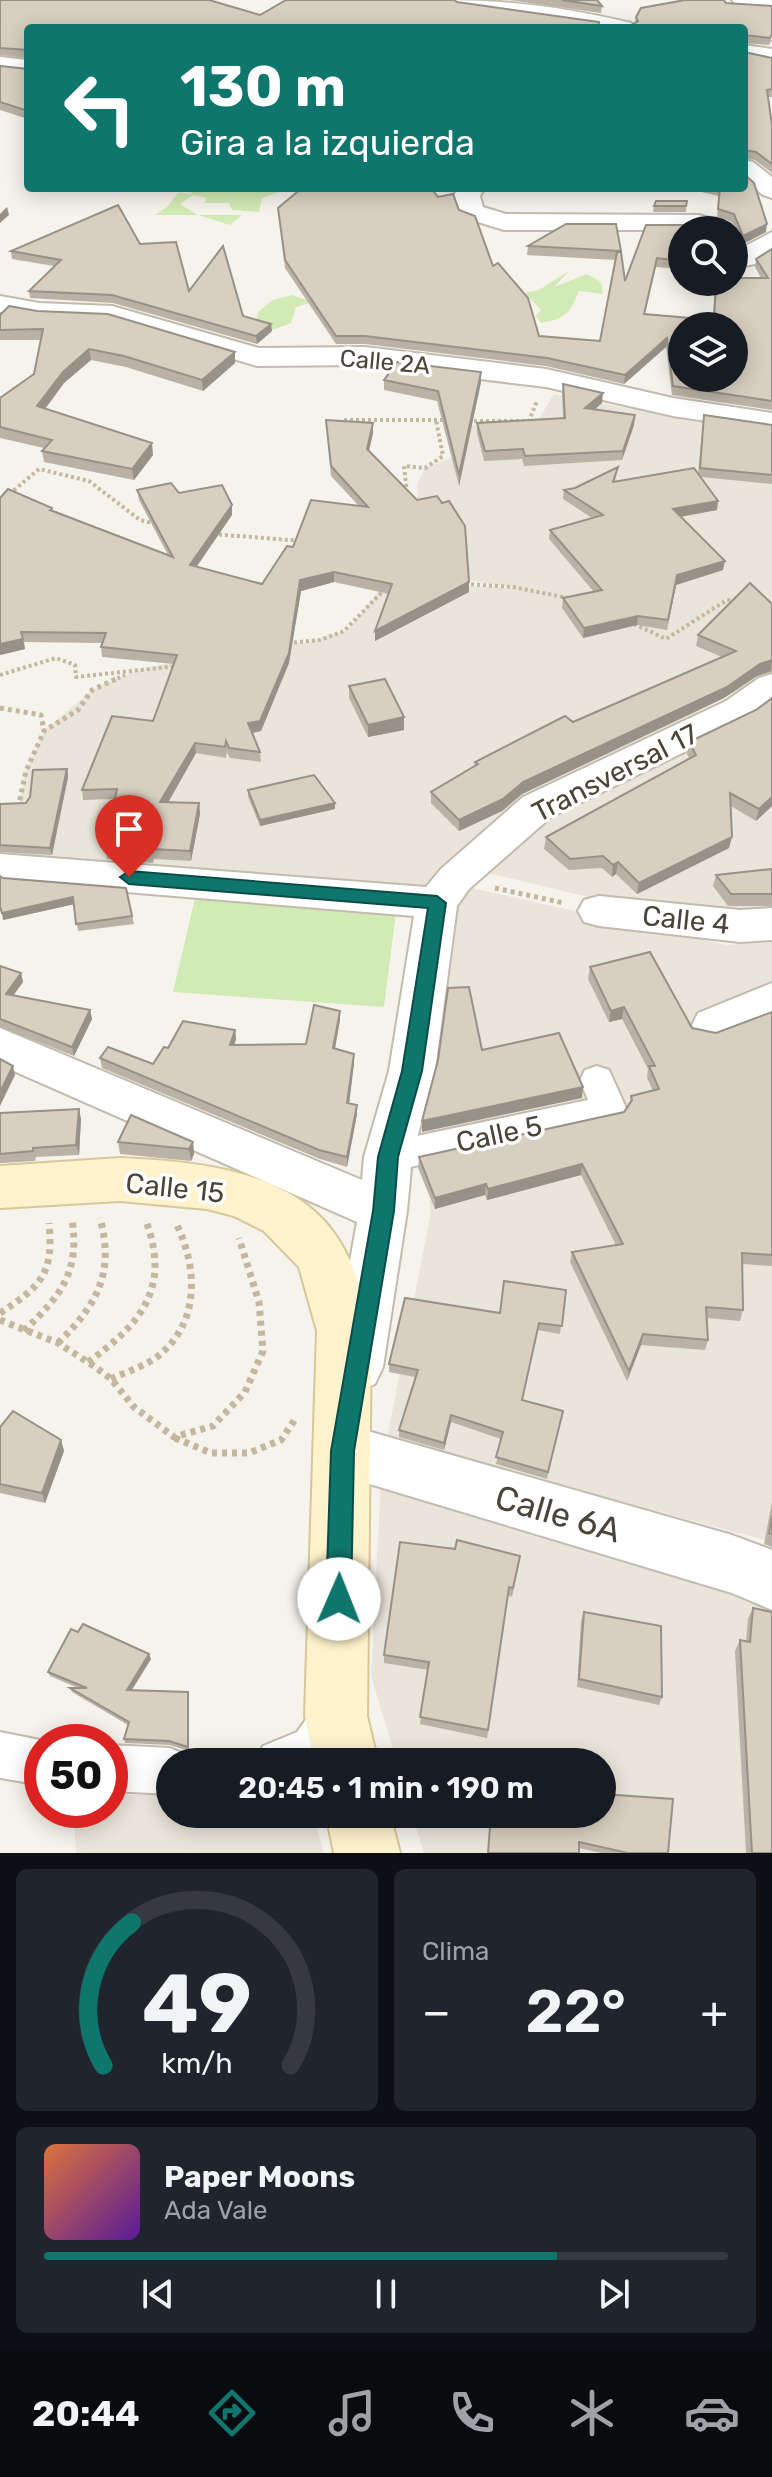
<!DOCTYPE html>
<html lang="es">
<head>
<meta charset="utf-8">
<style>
  :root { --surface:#171b24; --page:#20242c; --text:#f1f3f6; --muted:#9ea1a6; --line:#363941; --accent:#0f766e }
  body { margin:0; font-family:Rubik,sans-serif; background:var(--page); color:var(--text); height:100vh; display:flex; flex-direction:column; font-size:30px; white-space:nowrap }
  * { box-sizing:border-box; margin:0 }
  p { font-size:26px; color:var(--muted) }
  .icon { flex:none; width:44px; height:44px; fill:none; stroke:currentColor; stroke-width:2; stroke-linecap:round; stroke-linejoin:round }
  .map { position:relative; height:1853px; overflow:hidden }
  .panel { display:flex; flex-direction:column; gap:16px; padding:16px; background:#0d0f14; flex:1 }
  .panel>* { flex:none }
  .banner { position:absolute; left:24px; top:24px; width:724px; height:168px; border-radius:8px; box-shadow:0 4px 20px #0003; background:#0f766e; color:#fff; overflow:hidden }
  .buttons { position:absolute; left:668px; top:216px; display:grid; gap:16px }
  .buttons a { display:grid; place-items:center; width:80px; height:80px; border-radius:50%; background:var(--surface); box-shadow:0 4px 20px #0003; font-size:40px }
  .speed { position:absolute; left:24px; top:1724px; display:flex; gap:16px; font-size:40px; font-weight:700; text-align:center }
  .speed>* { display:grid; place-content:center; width:104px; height:104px; border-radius:50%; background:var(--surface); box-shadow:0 4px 20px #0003; line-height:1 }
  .speed .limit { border:12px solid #d22; background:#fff; color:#111 }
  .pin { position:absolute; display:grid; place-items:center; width:68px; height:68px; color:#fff; margin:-82px -34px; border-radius:50% 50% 50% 0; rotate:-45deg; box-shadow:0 0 8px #0007 }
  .pin .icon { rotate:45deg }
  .me { position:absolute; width:88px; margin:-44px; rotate:1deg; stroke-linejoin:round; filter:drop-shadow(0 0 6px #0008) }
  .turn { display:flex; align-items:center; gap:28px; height:168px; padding:0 24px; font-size:36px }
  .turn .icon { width:104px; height:104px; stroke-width:2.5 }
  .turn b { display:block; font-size:56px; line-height:68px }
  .big { font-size:60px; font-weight:600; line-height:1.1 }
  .panel .widget { flex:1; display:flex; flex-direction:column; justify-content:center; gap:12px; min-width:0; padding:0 28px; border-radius:12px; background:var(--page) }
  .panel .dial { align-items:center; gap:0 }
  .dial svg { height:208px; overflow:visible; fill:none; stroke:var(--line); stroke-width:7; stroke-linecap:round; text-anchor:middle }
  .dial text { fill:var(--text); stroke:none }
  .song { display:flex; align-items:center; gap:24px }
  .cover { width:96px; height:96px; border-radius:12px; background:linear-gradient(135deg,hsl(20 70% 55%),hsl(270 70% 35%)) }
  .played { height:8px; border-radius:4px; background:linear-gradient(90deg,var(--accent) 75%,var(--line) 75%) }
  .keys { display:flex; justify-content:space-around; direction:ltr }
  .heat { display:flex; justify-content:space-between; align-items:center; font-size:44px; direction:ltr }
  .panel .tiles { flex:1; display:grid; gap:16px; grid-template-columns:1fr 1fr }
  .widget:last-child { grid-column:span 2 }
  .trip { position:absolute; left:156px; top:1748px; width:460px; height:80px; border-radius:40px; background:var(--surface); box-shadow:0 4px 20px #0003; font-weight:600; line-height:80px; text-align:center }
  .tabs { display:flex; height:128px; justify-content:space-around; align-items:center; background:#090b0e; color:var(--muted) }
  .tabs .icon { width:56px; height:56px }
  .tabs .current { color:var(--accent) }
  .tabs b { font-size:36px; color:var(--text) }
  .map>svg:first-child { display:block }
</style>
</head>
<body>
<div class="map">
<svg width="772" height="1853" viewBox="0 0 772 1853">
  <rect width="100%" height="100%" fill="#f6f3ec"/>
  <g fill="#eae5da">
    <path d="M554,394L772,436V672L532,802L446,887L5,867L26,771L44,731L92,690L132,672L251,643H304L348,630L377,593L430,571L459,586L515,588L467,580L418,504L417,484L425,468L454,457L446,426L537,422Z"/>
    <path d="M772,701V930L729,931L472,869L541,811Z"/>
    <path d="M458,885L727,945L772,942V1542L387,1439L430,1217L428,1070Z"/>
    <path d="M381,1481L772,1589V1853H424L412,1814H602V1762H397L371,1676Z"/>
    <path d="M110,1795H170V1814H313L324,1853H76L73,1810H110Z"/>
  </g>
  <g fill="#d2eab5">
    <path d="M188,188H258L279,192L262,198L259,212L232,210L229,203H204L207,198L193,195L180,204L198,215H242L230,225L198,215H155L167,207L178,193L192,194Z"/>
    <path d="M569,271L554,287L587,274L601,282L603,294L579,291C569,314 567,318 541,323L536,316L541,310L525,293L539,290Z"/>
    <path d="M292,295L313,302L296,307L291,323L273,330L270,322L256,324L258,312L273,300Z"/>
    <path d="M197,890L397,904L384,1007L173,992Z"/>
  </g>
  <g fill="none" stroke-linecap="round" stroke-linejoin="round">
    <defs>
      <g id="pedestrian">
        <path d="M597,1066L609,1070L627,1110L621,1120L388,1172L375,1168L370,1157L375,1146L388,1142L588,1100L580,1080L585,1070Z"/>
        <path d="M336,1693L352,1700L359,1716L352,1732L332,1762H256L263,1746L297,1732L320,1700Z"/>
        <path d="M0,1732L50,1742H42V1785L0,1778Z"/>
        <path d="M110,1745L170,1748L186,1755L190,1762H170V1794L110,1791Z"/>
      </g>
      <g id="minor">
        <path d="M446,0C510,0 569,8 631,23L634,28C575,28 515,14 457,6Z"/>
        <path d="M732,0H772V11L736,4Z"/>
        <path d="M744,45L772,49V63L744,59Z"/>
        <path d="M0,57L28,60V74L0,71Z"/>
        <path d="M744,160L753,162L772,177V198L763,195L744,180Z"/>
        <path d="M458,188H484L480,196L483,207L506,214L699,215L730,224L734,230H504L462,217L454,196Z"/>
        <path d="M772,232V253L760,263L734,268V252Z"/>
        <path d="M0,296L39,303L112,306L259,348L365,347L546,369L673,398L772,413V431L673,416L546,387L365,365L257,366L110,322L39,319L0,312Z"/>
        <path d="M772,674V704L752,719L551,817L469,889L457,906L435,1071L412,1157L407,1211L383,1367L375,1384L357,1391L339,1384L331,1367L357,1222L0,1065V1028L362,1180L364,1157L389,1071L414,916L5,882L0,880V854L426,887L441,869L523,797L726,701L759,678Z"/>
        <path d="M599,896L740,910L772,908V940L740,942L599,926L584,922L578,911L584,900Z"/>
        <path d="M772,983V1019L714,1042L698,1037L692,1025L698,1013Z"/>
      </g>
      <path id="tertiary" d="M343,1424L732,1535L772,1550V1610L732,1593L323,1470L315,1451L323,1432Z"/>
      <g id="secondary">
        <path d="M120,1158C192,1161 289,1169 334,1233C355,1262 363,1297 371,1331L367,1716L378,1762H314L305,1716L317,1331L299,1267L264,1231L234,1216L207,1209L120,1201L0,1208V1166Z"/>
        <path d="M326,1814H390L400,1853H334Z"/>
      </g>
    </defs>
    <use href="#pedestrian" stroke="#c2bbae" stroke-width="4"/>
    <use href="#minor" stroke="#c2bbae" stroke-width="4"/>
    <use href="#tertiary" stroke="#c2bbae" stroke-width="4"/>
    <use href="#secondary" stroke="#d6c79b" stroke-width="4"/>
    <g stroke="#c4b79f" stroke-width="4" stroke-dasharray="3 3" stroke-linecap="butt">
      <path d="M344,420H446"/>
      <path d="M468,421H529L537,401"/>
      <path d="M407,493L404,466L425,468L443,456L436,420"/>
      <path d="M0,502L39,469L89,481L140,520L156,524"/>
      <path d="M213,534L302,541"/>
      <path d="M465,584L513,587L573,599"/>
      <path d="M634,624L666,639L727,600H738"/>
      <path d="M288,643L320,640L344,631L385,589"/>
      <path d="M0,675L56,658L75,665L76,677L177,666"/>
      <path d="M112,681L125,675"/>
    </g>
    <g stroke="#c4b79f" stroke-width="5" stroke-dasharray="4 4" stroke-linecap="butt">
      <path d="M0,708L41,715L44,731"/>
      <path d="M18,808L26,771L44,731L78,710L92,690L116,679"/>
      <path d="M495,888L564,903"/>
    </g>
    <g stroke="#c4b79f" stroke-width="7" stroke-dasharray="5 5" stroke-linecap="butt">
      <path d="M0,1313C41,1286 54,1274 49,1223"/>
      <path d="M0,1320L58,1343L94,1366L111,1379L134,1407L174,1437L213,1426L245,1392L263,1351L259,1302L239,1238"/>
      <path d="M24,1331C61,1295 80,1273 72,1219"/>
      <path d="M58,1343C97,1305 115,1273 100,1218"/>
      <path d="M88,1362C141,1324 171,1288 146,1221"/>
      <path d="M111,1379C126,1372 143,1367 157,1357C200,1323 198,1270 177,1225"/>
      <path d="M175,1438L211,1453H249L281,1440L296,1418"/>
    </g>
    <use href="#pedestrian" fill="#fff" fill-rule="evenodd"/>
    <use href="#minor" fill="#fff" fill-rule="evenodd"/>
    <use href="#tertiary" fill="#fff" fill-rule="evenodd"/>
    <use href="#secondary" fill="#fff3cd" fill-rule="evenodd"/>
  </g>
  <g fill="#bab2a6">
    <path d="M0,0L260,15L457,2L599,28H28V58L0,55Z"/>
    <path d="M509,0H597L602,6L601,13Z"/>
    <path d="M726,3L772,40L769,45L744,43V28L635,22L636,17Z"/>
    <path d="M744,52L772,58V97H768L772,125V173L755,160L744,158Z"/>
    <path d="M0,66L28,69V119L0,110Z"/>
    <path d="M684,188H744L766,232L741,245L732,222L717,217L719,196Z"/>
    <path d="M438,197L459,210L493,266L539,336L600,341L616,260L527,255L528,246L616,224L625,281L682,230V269L656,267L645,314L713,320L715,282L761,278L755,267L756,259L772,249V410L672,395L666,347L624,384L546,366L365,344H336L285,268L278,208Z"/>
    <path d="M687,201L686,212H653L654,206Z"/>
    <path d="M140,244L189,291L243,316L271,324L272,331L257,344L113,303L30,298L29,291L54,266L12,259L11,251Z"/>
    <path d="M0,315L235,363L203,391L126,367L91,360L64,383L45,409L153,455L134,480L44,462L42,451L44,448L0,438V398L34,374L41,340H0Z"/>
    <path d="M384,380L481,382L459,486L437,401L384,390Z"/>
    <path d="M563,384L602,403L594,410L635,415L634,425L622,460L524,466L522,459L484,461L477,433V423L563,418L562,394Z"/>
    <path d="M704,415L772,425V484L701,477L717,510L681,517L723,570L676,585L667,630L637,625L583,638L562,608L563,598L594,592L549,539L550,530L592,518L563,499L564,490L575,488L618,467L615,481L698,474Z"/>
    <path d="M326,420L373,423V433L369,451L469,592L375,641L389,594L334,582L301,591L289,663L261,731L252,733L260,752L261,762L230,758L227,752L226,758L196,753L168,803H199L200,814L191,861L154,859L153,863L107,859L105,849L115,799L83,800L82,790L153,721L174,664L102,657L101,647L102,643L24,642L25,649L0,655V498L52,508L53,510L168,555L139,500L137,490L179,493L232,515L196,566L262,584L293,547L358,505L331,476Z"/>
    <path d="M772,604V672L757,676L724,698L522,794L502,811L459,831L431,803V792L474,766L475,762L573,722L722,657L696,646L698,635Z"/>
    <path d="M349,686L404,717V730L368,737L349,698Z"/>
    <path d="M772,698V806L756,821L731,806L729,848L637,894L616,874L612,877L602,868L569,870L544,849L546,837L689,758L687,754L689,742L756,710Z"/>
    <path d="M67,769L68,777L52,855L0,852V804L26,803Z"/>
    <path d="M248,790L335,803V809L260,826L248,797Z"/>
    <path d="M772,869V906H728L713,886L716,875Z"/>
    <path d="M3,878L126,888L134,924L78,931L74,904L3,920Z"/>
    <path d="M0,966L21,973L23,982L13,995L90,1010L92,1019L74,1056L0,1027Z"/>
    <path d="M590,967L692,1028L716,1033L772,1012V1266L742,1264L743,1310L740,1321L707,1318L708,1340L705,1350L641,1345L627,1381L570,1262L572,1252L616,1245L581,1175L487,1200L485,1195L435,1209L418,1168L419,1157L624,1112L630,1103L631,1096L653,1091L647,1078L648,1069L622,1019L609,1022L588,979Z"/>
    <path d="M340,1020L335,1049L354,1054V1063L349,1104L357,1114L347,1167L320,1159L102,1068L100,1058L153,1064L168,1048L235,1030L236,1039L234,1045L306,1044Z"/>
    <path d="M0,1113L81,1119L79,1155L36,1157L35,1161L0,1163Z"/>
    <path d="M118,1142H193L194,1154L191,1161L120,1154Z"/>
    <path d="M566,1290L560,1334L538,1330L522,1400L563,1411L547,1479L496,1464L501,1439L451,1422L444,1450L399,1437V1430L415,1377L389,1372V1364L500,1313Z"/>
    <path d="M0,1427L61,1440L64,1451L45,1503L0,1493Z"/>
    <path d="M772,1502V1547L764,1544Z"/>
    <path d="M519,1565L512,1597L508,1595L487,1738L420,1724L428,1670L384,1663V1655Z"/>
    <path d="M753,1608L772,1853H746L735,1651L740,1640L746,1641L748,1619Z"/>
    <path d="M584,1612L662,1697L659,1705L577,1687L581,1621Z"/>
    <path d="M151,1659L132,1690L189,1697V1751L170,1745L125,1743L124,1739L128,1725L72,1692L70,1688H78L50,1676L48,1672Z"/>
    <path d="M491,1814L668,1853H601L579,1848Z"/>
  </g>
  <g fill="#979187">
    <path d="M7,207L9,215L0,223V214Z"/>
    <path d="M767,224L766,232L741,245L743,236Z"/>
    <path d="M271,324L272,331L257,344L256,336Z"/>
    <path d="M667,338L666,347L624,384L625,375Z"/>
    <path d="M89,349L91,360L64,383L39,417L37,406L63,372Z"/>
    <path d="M235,352V363L203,391L202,380Z"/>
    <path d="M481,372V382L459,486V475Z"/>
    <path d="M603,393L602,403L584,418L585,408Z"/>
    <path d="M635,415L634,425L622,460L623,451Z"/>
    <path d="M373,423V433L367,459V449Z"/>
    <path d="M152,443L153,455L134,480L132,469Z"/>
    <path d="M718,501L717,510L672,518L673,509Z"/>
    <path d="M232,505V515L191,575L190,565Z"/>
    <path d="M725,561L723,570L676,585L667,630L677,575Z"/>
    <path d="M334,572V582L301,591L289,663L261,731L248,734V723L300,580Z"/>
    <path d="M469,582V592L375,641V631Z"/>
    <path d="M638,616L637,625L583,638L584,628Z"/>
    <path d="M23,639L25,649L0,655V644Z"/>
    <path d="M772,660L771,671L757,676L724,698L522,794L502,811L459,831V820L523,782L760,664Z"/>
    <path d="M404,717V730L368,737V725Z"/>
    <path d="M195,743L196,753L162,813L160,802Z"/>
    <path d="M67,769L68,777L52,855L50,848Z"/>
    <path d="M772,797V806L756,821L759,809Z"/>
    <path d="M199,803L200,814L191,861L190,851Z"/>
    <path d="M335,803V809L260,826V820Z"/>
    <path d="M732,837L729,848L637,894L639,883Z"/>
    <path d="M618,862L616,874L612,877L613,865Z"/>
    <path d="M73,897L75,904L3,920L2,913Z"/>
    <path d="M21,973L23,982L8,1003L6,994Z"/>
    <path d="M624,1007L622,1019L609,1022L611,1011Z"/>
    <path d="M90,1010L92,1019L74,1056L72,1047Z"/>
    <path d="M340,1011V1020L333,1058V1048Z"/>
    <path d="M235,1030L236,1039L231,1055L230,1045Z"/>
    <path d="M354,1054V1063L348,1113L347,1103Z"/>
    <path d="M13,1066L15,1075L0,1106V1092Z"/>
    <path d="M583,1087L582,1098L422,1132V1121Z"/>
    <path d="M357,1105V1114L347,1167V1157Z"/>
    <path d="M79,1109L81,1119L79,1155L76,1145Z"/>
    <path d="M193,1142L194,1154L191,1161L189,1149Z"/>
    <path d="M582,1164L581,1175L487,1200L488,1189Z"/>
    <path d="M486,1184L485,1195L435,1209V1198Z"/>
    <path d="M643,1334L641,1345L627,1381L629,1371Z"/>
    <path d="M451,1415V1422L444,1450V1443Z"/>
    <path d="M61,1440L64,1451L45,1503L42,1493Z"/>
    <path d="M149,1654L151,1659L129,1694L127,1690Z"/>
    <path d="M188,1692L189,1697V1751L188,1747Z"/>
  </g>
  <g fill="#d8cfc1" stroke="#979187" stroke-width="2" fill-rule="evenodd">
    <path d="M0,0H209L260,15L286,0H454L457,2L599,22L598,28H28V50L0,48Z"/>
    <path d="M562,0H597L602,6Z"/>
    <path d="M685,0H724L726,3L772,6V34L770,38L744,35V28H630L633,24L638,21L636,17L641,8Z"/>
    <path d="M744,52L772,58V89L767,90L772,125V164L756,152L744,150Z"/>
    <path d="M0,66L28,69V111L0,102Z"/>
    <path d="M744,174L754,183L767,224L743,236L734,214L718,209L720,188H719H744Z"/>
    <path d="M302,188H431L438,197L453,194L459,210L475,216L493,266L498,263L528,298L539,336L600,341L617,252H621L625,281L646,225H686V230H682V261L657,258L644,314L714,320L716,282H734V278H768L756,259L772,249V401L673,386L667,338L625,375L547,358L365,336H336L285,260L278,208ZM682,326H734V378H682Z"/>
    <path d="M656,201H687L686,206H654Z"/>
    <path d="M118,205L140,244L176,242L189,291L223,246L243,316L271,324L256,336L112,295L29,291L61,260L11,251Z"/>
    <path d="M566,224H616L621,251L528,246Z"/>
    <path d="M9,306L37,311L108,314L235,352L202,380L124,356L89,349L63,372L37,406L152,443L132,469L42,451L52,440L0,427V398L34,374L43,329L0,330V315Z"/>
    <path d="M397,362L481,372L459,475L438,391L384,380Z"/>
    <path d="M563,384L603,393L585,408L635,415L623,451L525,456L523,449L485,451L477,423L565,418Z"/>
    <path d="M704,415L772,425V475L700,468Z"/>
    <path d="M326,420L373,423L367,449L417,500L437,496L442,503L449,501L465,526L469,582L375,631L392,584L334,572L300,580L289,653L260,721L248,723L260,752L229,748L226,741L225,747L195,743L160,802L199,803L190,851L152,849L151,853L105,849L117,789L82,790L112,716L153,721L177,655L101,647L106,633L21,632L23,639L0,644V498L8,489L52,508L50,510L173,557L137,490L171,483L179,493L222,485L232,505L190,565L262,584L287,546L293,547L311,500L368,507L331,466Z"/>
    <path d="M618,467L613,482L694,468L718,501L673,509L725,561L677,575L668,620L638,616L584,628L563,598L602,590L550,530L603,515L564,490L575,488Z"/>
    <path d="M750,583L772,604V660L760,664L727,687L523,782L503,799L459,820L431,792L478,764L475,762L565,716L573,722L736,651L698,635Z"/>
    <path d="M385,679L404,717L368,725L349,686Z"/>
    <path d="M772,698V797L759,809L730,793L732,837L639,883L618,862L613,865L603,856L570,859L546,837L696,755L689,742L756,710Z"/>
    <path d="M67,769L50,848L0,845V804L26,803L30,797L33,770Z"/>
    <path d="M314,775L335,803L260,820L248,790Z"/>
    <path d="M772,869V894H731L716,875Z"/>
    <path d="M0,876L3,878L126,888L132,916L76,924L73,897L2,913L0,907Z"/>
    <path d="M650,952L692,1028L716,1033L772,1012V1255L742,1253L743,1310L706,1307L708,1340L643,1334L629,1371L572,1252L623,1244L582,1164L488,1189L486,1184L435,1198L419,1157L624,1112L632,1100L631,1096L659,1089L649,1066H655L624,1007L611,1011L590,967Z"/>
    <path d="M0,966L21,973L6,994L90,1010L72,1047L0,1019Z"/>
    <path d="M469,987L482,1050L559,1033L583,1087L422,1121L438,1060L448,988Z"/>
    <path d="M314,1005L340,1011L333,1048L354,1054L347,1103L357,1105L347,1157L319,1150L100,1058L108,1047L153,1064L164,1047L168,1048L183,1021L235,1030L230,1045L306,1044Z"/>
    <path d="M0,1059L13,1066L0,1092Z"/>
    <path d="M79,1109L76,1145L33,1148V1151L0,1154V1113Z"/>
    <path d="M131,1115L193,1142L189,1149L118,1142Z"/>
    <path d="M504,1281L566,1290L562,1326L539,1323L522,1400L563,1411L548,1472L496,1457L503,1432L451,1415L444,1443L399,1430L418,1370L389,1364L405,1298L500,1313Z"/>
    <path d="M13,1411L61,1440L42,1493L0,1484V1427Z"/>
    <path d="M772,1517V1534L769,1533Z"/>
    <path d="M457,1540L520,1556L513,1588L509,1587L488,1730L420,1717L429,1662L384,1655L400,1542L455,1549Z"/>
    <path d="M753,1608L772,1612V1853H752L740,1640L750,1642Z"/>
    <path d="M584,1612L661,1626L662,1697L579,1679Z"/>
    <path d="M83,1624L149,1654L127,1690L188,1692V1747L169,1741L124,1739L129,1722L70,1688H87L48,1672L71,1629L78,1632Z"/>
    <path d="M602,1794L673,1799L668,1853H628L579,1842V1853H488L491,1814H602Z"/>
  </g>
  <path fill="#0f766e" stroke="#0a4d48" stroke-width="2" d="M129,871L437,896L446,903L422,1071L398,1157L394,1211L354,1451L351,1599L348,1607L339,1611L330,1607L326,1599L331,1451L373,1211L378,1157L402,1071L428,908L129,884L120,877Z"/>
  <g text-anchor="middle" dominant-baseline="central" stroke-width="7" stroke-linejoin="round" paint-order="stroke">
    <g font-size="24" fill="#4b4439" stroke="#fff">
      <text transform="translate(385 362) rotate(5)">Calle 2A</text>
    </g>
    <g font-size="28" fill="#4b4439" stroke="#fff">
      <text transform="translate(615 773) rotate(-27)">Transversal 17</text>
      <text transform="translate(686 920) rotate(6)">Calle 4</text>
      <text transform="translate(499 1134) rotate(-12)">Calle 5</text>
      <text transform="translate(175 1188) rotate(6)">Calle 15</text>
    </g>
    <g font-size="34" fill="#4b4439" stroke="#fff">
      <text transform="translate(558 1514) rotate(16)">Calle 6A</text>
    </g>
  </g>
</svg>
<div class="buttons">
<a><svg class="icon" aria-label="search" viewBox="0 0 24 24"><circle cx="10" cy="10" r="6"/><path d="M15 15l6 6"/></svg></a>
<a><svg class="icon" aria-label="layers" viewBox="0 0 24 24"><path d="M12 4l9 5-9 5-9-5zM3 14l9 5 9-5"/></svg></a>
</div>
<div class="speed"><div class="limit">50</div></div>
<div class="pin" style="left:129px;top:877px;background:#d93025"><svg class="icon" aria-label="arrive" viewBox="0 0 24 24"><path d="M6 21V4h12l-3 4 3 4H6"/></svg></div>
<svg class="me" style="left:339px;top:1599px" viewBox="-20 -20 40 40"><circle r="19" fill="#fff"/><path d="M0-13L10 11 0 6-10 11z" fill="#0f766e"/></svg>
<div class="trip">20:45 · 1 min · 190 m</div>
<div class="banner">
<div class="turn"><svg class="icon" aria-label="left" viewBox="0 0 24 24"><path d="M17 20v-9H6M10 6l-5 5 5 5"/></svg><div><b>130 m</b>Gira a la izquierda</div></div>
</div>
</div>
<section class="panel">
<div class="tiles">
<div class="widget dial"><svg viewBox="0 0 100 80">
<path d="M14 69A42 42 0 1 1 86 69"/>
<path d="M14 69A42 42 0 0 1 25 14" stroke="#0f766e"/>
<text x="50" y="56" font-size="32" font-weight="700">49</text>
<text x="50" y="72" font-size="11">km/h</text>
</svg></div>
<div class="widget"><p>Clima</p>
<div class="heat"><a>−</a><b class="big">22°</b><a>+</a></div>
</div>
<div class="widget">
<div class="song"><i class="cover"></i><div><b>Paper Moons</b><p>Ada Vale</p></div></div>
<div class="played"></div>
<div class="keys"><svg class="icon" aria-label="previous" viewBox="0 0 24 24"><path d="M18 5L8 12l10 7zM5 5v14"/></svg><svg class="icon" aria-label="pause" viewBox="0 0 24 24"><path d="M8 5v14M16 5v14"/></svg><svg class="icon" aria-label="next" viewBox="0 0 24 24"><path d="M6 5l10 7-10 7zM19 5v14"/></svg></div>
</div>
</div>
</section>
<nav class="tabs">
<b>20:44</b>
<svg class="icon current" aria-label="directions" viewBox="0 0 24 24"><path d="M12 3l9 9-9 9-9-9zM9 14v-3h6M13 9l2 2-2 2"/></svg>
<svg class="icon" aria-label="music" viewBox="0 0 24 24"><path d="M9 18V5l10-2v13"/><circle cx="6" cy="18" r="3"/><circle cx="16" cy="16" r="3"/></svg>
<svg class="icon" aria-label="phone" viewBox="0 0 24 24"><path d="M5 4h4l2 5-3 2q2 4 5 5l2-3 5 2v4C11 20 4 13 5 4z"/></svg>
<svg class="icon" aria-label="climate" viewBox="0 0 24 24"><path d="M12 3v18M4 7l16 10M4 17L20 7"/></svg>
<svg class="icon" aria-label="car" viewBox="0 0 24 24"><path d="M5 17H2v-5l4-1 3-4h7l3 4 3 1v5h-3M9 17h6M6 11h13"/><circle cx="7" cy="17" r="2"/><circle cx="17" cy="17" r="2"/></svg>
</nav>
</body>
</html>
